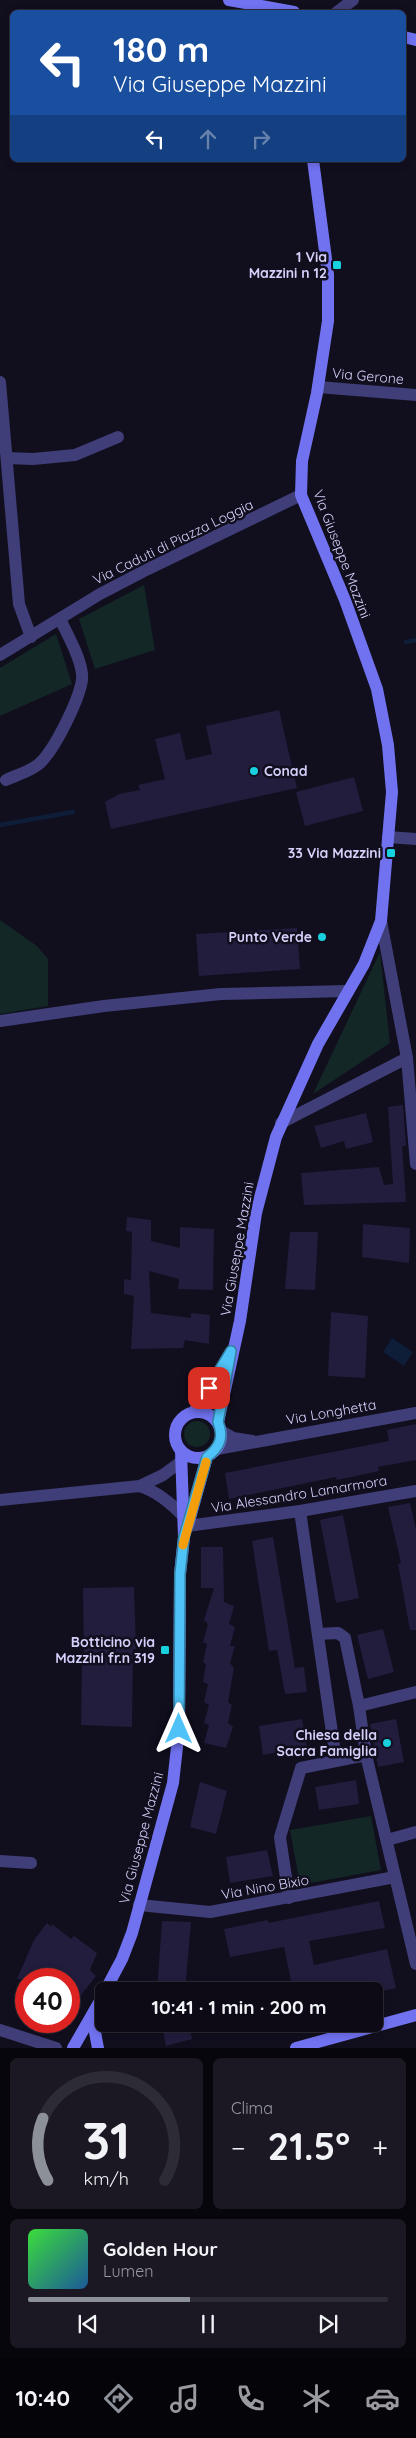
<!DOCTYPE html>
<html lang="it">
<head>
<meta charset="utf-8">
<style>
  :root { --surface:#0d0a16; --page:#1b1823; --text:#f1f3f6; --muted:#9a9aa1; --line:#2d2b35; --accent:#8c9099 }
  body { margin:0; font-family:Quicksand,sans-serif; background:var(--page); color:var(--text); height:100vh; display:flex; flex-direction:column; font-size:19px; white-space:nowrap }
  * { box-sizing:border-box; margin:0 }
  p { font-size:16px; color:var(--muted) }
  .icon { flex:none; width:28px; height:28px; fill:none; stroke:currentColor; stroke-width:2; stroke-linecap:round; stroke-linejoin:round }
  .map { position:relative; height:2048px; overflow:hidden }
  .panel { display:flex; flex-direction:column; gap:10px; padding:10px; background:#07060c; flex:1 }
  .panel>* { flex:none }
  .hud { position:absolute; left:10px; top:10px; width:396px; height:152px; border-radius:8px; box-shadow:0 2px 8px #0003,0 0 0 1px var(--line); background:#1a4fa0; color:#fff; overflow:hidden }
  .speed { position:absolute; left:15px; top:1968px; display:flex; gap:10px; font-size:25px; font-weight:700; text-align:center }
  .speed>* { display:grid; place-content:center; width:65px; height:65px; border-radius:50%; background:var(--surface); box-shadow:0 2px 8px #0003,0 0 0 1px var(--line); line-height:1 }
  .speed .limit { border:8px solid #d22; background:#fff; color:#111 }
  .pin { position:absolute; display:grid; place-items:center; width:42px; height:42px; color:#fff; margin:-21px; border-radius:10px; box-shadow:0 2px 8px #0006 }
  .me { position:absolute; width:55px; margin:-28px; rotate:0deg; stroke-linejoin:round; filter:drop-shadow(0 0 4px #0008) }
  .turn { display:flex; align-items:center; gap:18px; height:105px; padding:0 20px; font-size:22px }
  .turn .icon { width:65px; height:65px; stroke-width:2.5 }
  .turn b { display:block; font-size:35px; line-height:42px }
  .lanes { display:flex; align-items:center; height:48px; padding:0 20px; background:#0003; justify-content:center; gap:25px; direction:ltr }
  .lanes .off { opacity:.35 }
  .big { font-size:38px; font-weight:700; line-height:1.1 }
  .panel .tile { flex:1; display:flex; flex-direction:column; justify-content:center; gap:8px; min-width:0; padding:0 18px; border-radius:8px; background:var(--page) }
  .panel .dial { align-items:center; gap:0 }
  .dial svg { height:130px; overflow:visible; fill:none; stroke:var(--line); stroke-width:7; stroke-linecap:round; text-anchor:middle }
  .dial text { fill:var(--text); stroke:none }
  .song { display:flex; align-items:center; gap:15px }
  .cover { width:60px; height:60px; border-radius:8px; background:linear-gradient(135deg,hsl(120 70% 55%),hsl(210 70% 35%)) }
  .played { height:5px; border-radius:2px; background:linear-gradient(90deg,var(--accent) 45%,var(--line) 45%) }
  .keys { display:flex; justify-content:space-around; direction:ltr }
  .heat { display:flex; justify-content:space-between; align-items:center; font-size:28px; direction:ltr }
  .panel .tiles { flex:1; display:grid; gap:10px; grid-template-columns:1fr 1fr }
  .tile:last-child { grid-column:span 2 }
  .trip { position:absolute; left:95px; top:1982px; width:288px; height:50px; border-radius:8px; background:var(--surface); box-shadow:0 2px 8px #0003,0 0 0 1px var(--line); font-weight:700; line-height:50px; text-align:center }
  .tabs { display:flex; height:80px; justify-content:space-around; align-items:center; background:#050409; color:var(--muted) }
  .tabs .icon { width:35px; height:35px }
  .tabs .on { color:var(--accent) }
  .tabs b { font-size:22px; color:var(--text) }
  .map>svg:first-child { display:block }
</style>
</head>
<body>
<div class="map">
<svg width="416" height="2048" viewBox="0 0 416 2048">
  <rect width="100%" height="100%" fill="#110e1e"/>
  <g fill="#122726">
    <path d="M144,585L155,650L95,669L79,619Z"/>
    <path d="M56,634L72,684L0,716V668Z"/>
    <path d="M0,920L37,946L48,959V1006L0,1014Z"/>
    <path d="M380,952L390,1043L313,1094Z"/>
    <circle cx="197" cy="1434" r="13"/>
    <path d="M371,1816L381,1870L300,1885L290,1830Z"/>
  </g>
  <path fill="#0e1e38" d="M392,1338L413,1352L404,1366L383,1352Z"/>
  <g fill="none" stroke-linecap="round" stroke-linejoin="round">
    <g stroke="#0e1e38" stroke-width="4.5">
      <path d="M406,642L416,640"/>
      <path d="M0,825L73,812"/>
    </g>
  </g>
  <g fill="#221c3d">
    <path d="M279,710L297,788L111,829L105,802L119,794L140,790L138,785L165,779L155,739L180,733L186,760L212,754L206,726Z"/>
    <path d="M354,777L363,811L305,826L296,792Z"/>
    <path d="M297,928L300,969L199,976L196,934Z"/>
    <path d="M403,1105L406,1146H402L406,1202L304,1205L301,1173L379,1167L384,1185L393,1184L388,1107Z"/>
    <path d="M366,1113L373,1142L346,1149L344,1141L321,1148L314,1126Z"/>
    <path d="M127,1217L151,1220V1241L180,1248V1227L214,1229L213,1290L178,1289L179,1279L149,1271L151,1313L191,1318V1313L210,1315L209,1344L185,1340L183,1348L131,1349L134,1296L124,1294V1279L131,1280L132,1232L126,1231Z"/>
    <path d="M363,1224L410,1228L409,1263L362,1257Z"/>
    <path d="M290,1232H318L315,1290L285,1289Z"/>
    <path d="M331,1312L368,1316L365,1378L328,1376Z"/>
    <path d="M416,1424V1460L378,1467L379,1471L337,1480L336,1477L229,1499L225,1473L389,1441L387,1430Z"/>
    <path d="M410,1503L416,1529V1630H410L398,1564L401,1563L388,1507Z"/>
    <path d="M343,1515L359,1598L336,1603L320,1520Z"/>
    <path d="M273,1537L295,1668L304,1667L307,1692L285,1694L277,1650L269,1651L252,1541Z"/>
    <path d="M201,1547H223L224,1602L234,1606L229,1624L235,1627L230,1646H235L230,1663L234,1668L228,1702L232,1705L228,1723L233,1727L226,1748L204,1743L209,1725L204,1723L209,1705L204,1702L208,1684L203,1682L206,1664L203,1662L207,1644L203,1642L208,1624L204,1620L214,1588H201Z"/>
    <path d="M134,1587L136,1649H133L132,1727L81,1725L82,1663H84L83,1588Z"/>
    <path d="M383,1629L394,1672L368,1679L357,1635Z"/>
    <path d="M302,1719L307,1747L263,1755L259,1726Z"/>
    <path d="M396,1719L404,1762L378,1767L370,1724Z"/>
    <path d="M356,1780L359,1804L319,1810L315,1787Z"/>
    <path d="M200,1782L227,1791L216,1834L190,1827Z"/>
    <path d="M267,1850L273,1876L230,1883L226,1857Z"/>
    <path d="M379,1901L385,1928L309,1941L314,1965L387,1949L396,1988L374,1993V1991H293L284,1947L230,1957L224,1929L268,1920V1923Z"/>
    <path d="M162,1921L191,1922L185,1991H157Z"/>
    <path d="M47,1923L51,1927L52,1924L71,1939L74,1936L97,1953L90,1970L96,1976L69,2010V1979H17L34,1940Z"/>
    <path d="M162,2024H189L192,2039L166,2046Z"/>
  </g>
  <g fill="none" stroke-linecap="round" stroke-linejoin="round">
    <g stroke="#3f3e78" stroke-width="12">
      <path d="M337,12L353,0"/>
      <path d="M0,382L19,604L31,637"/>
      <path d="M318,387L416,395"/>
      <path d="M7,458L33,459L75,455L118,437"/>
      <path d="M0,655L100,594L148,569L301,495"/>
      <path d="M6,780C16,775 32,771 40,763C55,749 79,700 82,680C84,663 67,634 60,619"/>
      <path d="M388,837L416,839"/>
      <path d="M0,1021L104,1006L221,994L347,991"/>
      <path d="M407,1058L416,1164"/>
      <path d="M281,1123L407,1058L381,921"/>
      <path d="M221,1431L233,1438L252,1441"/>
      <path d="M217,1449L416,1413"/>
      <path d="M182,1461L163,1475L140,1486C158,1492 171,1503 184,1517"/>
      <path d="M0,1500L140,1486"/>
      <path d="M300,1511L336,1760"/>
      <path d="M187,1526L300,1511L416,1491"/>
      <path d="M318,1634L338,1633L345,1638L359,1706L366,1755L416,1964"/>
      <path d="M359,1706L416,1692"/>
      <path d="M387,1840L416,1832"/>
      <path d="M0,1861L31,1863"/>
      <path d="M289,1898L280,1837L301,1768L366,1755"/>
      <path d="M139,1905L210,1912L395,1877"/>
      <path d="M0,2030L56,2048"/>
    </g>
    <g stroke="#7172f0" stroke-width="12">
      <path d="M229,0L294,12"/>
      <path d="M404,37L416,40"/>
      <circle cx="198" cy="1435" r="23"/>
      <path d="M194,1412L227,1359"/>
      <path d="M218,1422L240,1321L256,1213L276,1137L318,1044L364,964L381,921L392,792L388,745L377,689L345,600L301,495L302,461L317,393L328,321V274L313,160"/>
      <path d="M188,1525L207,1457"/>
      <path d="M105,1991L122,1959L132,1933L173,1783L179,1729L180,1574L184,1537L181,1451"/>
      <path d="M92,2016L98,2048"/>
      <path d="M73,2048L104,1994"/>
      <path d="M296,2048L416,2015"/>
    </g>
  </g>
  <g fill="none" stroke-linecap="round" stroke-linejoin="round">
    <defs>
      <path id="route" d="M179,1729L180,1574L184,1537L207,1457C220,1447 224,1437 218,1422L231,1351L209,1388"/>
    </defs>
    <use href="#route" stroke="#337fa1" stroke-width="12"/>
    <use href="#route" stroke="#4fc3f7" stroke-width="9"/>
    <path stroke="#f59e0b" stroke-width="9" d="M183,1545L206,1462"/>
  </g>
  <g fill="#17d1df" stroke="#110e1e" stroke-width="2">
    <rect x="332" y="260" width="10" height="10" rx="2.5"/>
    <circle cx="254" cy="771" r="5"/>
    <rect x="386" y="848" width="10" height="10" rx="2.5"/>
    <circle cx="322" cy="937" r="5"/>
    <rect x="160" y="1645" width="10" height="10" rx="2.5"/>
    <circle cx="387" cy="1743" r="5"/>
  </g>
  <g text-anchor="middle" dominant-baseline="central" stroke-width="5" stroke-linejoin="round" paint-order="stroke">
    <g font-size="14" font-weight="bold" fill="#d4d0fa" stroke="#110e1e" text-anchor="end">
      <text x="327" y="257">1 Via<tspan x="327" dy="16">Mazzini n 12</tspan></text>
      <text x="264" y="771" text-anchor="start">Conad</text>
      <text x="381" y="853">33 Via Mazzini</text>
      <text x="312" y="937">Punto Verde</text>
      <text x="155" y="1642">Botticino via<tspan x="155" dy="16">Mazzini fr.n 319</tspan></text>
      <text x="377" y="1735">Chiesa della<tspan x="377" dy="16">Sacra Famiglia</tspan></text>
    </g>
    <g font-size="14" fill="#d4d0fa" stroke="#110e1e">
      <text transform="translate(368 376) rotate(5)">Via Gerone</text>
      <text transform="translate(173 542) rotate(-26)">Via Caduti di Piazza Loggia</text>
      <text transform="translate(342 554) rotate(69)">Via Giuseppe Mazzini</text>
      <text transform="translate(237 1249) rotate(-80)">Via Giuseppe Mazzini</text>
      <text transform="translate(331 1412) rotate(-10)">Via Longhetta</text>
      <text transform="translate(299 1494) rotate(-9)">Via Alessandro Lamarmora</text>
      <text transform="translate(141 1838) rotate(-75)">Via Giuseppe Mazzini</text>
      <text transform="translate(265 1887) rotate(-10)">Via Nino Bixio</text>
    </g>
  </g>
</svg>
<div class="speed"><div class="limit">40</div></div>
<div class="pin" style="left:209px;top:1388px;background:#d93025"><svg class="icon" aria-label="arrive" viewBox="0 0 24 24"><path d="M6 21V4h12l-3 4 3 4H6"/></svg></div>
<svg class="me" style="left:179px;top:1729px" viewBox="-20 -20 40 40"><path d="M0-17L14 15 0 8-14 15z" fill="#4fc3f7" stroke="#fff" stroke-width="4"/></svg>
<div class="trip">10:41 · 1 min · 200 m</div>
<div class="hud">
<div class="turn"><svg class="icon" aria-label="left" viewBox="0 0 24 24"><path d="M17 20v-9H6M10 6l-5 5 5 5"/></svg><div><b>180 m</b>Via Giuseppe Mazzini</div></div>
<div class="lanes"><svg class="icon" aria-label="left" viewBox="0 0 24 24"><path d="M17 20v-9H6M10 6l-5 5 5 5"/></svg><svg class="icon off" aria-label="ahead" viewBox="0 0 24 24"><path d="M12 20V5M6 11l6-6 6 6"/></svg><svg class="icon off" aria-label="right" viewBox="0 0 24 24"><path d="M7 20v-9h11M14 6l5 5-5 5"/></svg></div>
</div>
</div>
<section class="panel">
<div class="tiles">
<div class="tile dial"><svg viewBox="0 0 100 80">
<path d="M14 69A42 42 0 1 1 86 69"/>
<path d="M14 69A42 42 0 0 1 11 31" stroke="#8c9099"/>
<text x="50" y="56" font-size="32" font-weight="700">31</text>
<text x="50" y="72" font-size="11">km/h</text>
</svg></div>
<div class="tile"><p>Clima</p>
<div class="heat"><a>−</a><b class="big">21.5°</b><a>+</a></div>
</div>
<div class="tile">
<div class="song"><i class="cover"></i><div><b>Golden Hour</b><p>Lumen</p></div></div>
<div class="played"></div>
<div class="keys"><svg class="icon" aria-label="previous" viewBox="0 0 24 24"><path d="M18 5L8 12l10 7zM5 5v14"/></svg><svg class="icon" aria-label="pause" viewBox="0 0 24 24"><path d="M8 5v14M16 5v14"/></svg><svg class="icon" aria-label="next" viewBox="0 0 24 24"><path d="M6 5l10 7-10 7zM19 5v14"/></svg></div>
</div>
</div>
</section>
<nav class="tabs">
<b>10:40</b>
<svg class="icon on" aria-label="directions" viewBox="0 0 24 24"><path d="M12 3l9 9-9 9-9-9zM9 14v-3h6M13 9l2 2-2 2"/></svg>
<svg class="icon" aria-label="music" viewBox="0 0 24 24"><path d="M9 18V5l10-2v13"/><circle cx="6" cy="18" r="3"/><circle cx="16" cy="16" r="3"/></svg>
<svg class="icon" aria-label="phone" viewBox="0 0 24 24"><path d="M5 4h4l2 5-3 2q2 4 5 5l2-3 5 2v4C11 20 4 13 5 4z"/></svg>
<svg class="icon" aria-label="climate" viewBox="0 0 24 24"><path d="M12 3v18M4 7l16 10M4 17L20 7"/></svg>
<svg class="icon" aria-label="car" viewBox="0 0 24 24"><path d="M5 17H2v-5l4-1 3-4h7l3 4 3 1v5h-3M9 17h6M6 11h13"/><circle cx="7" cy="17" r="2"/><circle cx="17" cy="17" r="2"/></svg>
</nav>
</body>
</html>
